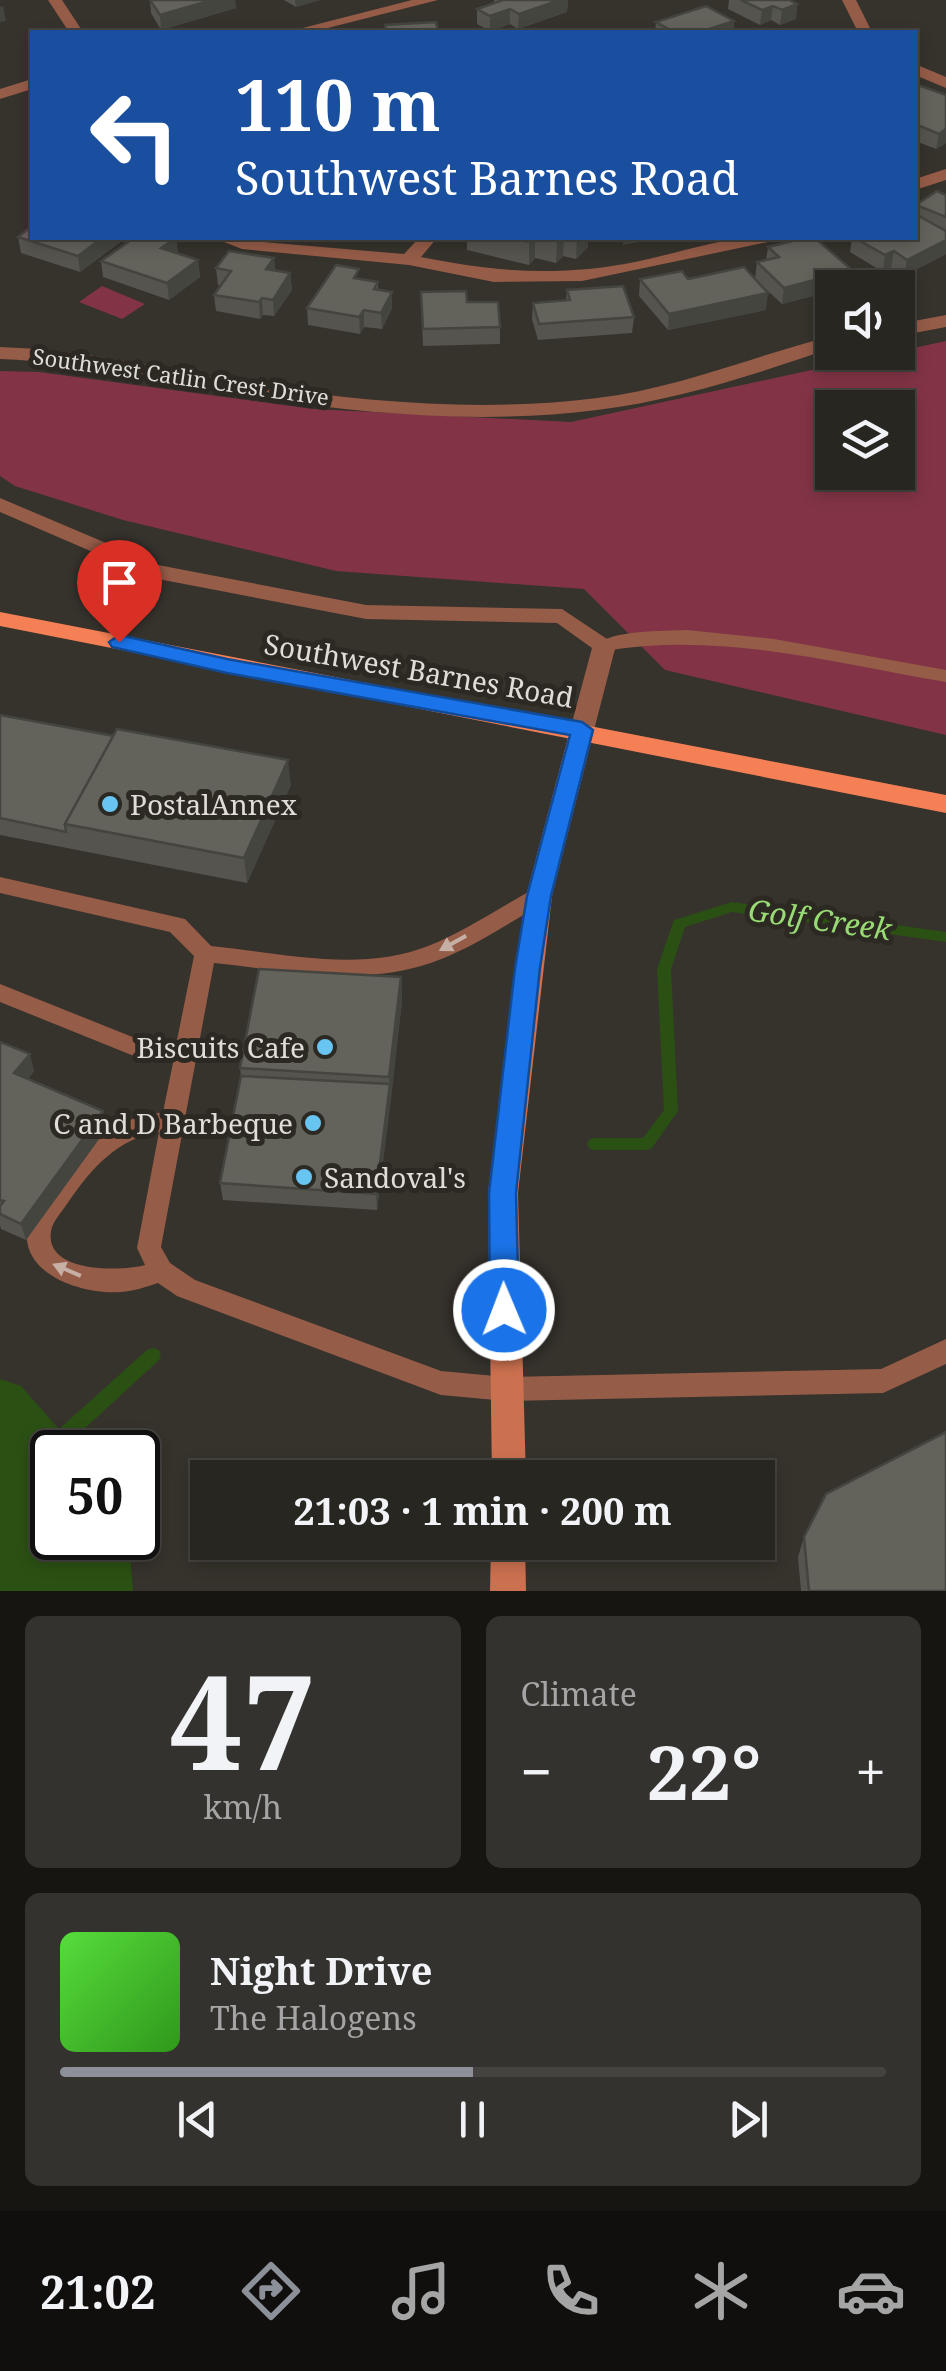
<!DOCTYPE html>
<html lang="en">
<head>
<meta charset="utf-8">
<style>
  :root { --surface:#282621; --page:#34322e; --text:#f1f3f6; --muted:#a5a5a5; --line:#44433f; --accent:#8c9099 }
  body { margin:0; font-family:"Noto Serif",serif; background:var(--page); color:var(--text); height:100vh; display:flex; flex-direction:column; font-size:38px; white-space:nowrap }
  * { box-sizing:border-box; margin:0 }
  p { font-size:32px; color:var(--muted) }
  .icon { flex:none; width:55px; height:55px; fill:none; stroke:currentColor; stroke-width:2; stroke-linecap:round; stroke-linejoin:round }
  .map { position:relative; height:1591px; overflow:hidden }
  .drawer { display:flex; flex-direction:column; gap:25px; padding:25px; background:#161512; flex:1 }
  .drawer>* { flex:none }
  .top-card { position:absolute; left:30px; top:30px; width:888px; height:210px; border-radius:0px; box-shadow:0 5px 15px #0003,0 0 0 2px var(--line); background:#1a4fa0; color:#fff; overflow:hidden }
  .fabs { position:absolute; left:815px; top:270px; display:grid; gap:20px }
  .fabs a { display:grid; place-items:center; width:100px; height:100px; border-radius:0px; background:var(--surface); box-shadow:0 5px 15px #0003,0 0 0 2px var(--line); font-size:50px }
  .speed { position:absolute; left:30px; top:1430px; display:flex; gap:20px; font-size:50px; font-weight:700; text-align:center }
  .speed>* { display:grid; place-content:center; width:130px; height:130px; border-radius:50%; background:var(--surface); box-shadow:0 5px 15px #0003,0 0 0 2px var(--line); line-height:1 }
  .speed .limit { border:5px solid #111; border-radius:15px; background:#fff; color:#111 }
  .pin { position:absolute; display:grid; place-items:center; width:85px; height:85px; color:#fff; margin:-102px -42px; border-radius:50% 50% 50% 0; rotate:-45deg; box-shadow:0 0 10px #0007 }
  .pin .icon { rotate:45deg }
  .me { position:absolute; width:110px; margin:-55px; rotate:359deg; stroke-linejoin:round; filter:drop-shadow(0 0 8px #0008) }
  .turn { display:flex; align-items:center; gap:35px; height:210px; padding:0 40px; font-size:45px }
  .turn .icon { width:130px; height:130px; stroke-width:2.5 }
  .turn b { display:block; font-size:70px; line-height:85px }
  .big { font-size:75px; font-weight:700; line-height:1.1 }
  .drawer .card { flex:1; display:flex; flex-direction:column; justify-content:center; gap:15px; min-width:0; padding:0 35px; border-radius:15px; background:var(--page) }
  .drawer .dial { align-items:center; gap:0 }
  .dial b { font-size:130px; line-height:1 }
  .song { display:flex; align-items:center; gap:30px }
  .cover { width:120px; height:120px; border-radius:15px; background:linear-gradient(135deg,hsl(110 70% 55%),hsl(110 70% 35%)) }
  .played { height:10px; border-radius:5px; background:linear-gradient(90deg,var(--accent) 50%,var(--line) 50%) }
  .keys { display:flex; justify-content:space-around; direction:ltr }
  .heat { display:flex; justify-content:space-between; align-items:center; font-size:55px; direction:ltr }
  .drawer .tiles { flex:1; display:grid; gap:25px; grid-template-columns:1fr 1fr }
  .card:last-child { grid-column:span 2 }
  .trip { position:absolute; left:190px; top:1460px; width:585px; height:100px; border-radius:0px; background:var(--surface); box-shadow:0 5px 15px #0003,0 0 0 2px var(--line); font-weight:700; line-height:100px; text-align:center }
  .tab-bar { display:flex; height:160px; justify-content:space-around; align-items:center; background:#100f0d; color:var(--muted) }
  .tab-bar .icon { width:70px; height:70px }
  .tab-bar .selected { color:var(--accent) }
  .tab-bar b { font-size:45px; color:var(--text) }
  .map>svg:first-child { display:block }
</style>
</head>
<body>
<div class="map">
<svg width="946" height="1591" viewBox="0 0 946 1591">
  <rect width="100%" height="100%" fill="#36322c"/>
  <g fill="#823446" fill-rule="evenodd">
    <path d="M102,286L145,304L122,319L79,302Z"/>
    <path d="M946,341V735L665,670L584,589L336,571L123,520L15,486L0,476V371L39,372L313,409L571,422ZM832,408H898V472H832Z"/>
  </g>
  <path fill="#2b5014" d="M0,1379L21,1386L79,1452H52V1538H129L133,1591H0Z"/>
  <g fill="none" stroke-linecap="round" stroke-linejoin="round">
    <g fill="#2b5014" fill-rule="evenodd">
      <path d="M732,902L946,932V942L732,912L685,927L671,969L678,1111L652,1148L647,1150H594L589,1148L587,1144L589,1140L594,1138H643L664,1110L657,969L674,920Z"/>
      <path d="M153,1348L159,1350L161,1355L159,1360L70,1442L64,1444L58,1442L56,1436L58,1430L147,1350Z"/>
    </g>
    <g fill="#955c48" fill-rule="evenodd">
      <path d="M687,630L774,639L946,670V682C832,663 720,631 604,651L595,645C613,630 662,631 687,630Z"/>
      <path d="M0,877L185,919L211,946C281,953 360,973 428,946C464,932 497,909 532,890H546L550,896L546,902C513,920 480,943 444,958C370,989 291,971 214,963L161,1247L170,1263L195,1280L441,1371L506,1377L881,1369L946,1339V1364L883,1393L506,1401L441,1395L177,1296L158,1283C146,1287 134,1291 121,1292C84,1295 17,1275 28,1225C30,1214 41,1202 48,1193C81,1146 105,1121 163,1112L174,1058L134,1056L0,1002V984L135,1038L177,1040L194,956L170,932L0,893ZM159,1132L137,1248L145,1265C120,1272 39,1273 52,1227C55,1219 64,1209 69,1201C93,1167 117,1139 159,1132Z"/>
    </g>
    <g fill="#955c48" fill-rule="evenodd">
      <path d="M48,0H62L83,32H69Z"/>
      <path d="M412,0H438L312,32H287Z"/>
      <path d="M842,0H856L872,32H858Z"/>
      <path d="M915,64L946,77V88L915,75Z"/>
      <path d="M32,79V89L0,99V89Z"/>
      <path d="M946,169V180L915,190V179Z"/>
      <path d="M214,238L404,254L419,238H437L421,257C496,272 559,277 635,262C680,253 725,235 771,238L768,242L582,281L494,282L409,265L242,249Z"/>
      <path d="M946,315V327L898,336V324Z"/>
      <path d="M832,336V348C756,374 678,400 597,410C488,424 372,415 263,398C175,384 90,362 0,359V347L38,349C114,356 188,374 263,386C372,403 488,412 597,398C679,388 753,356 832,336Z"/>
      <path d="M0,498L158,565L366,605L562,609L616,645L594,730L582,738L570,730L592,648L557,623L366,619L153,578L0,512Z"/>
    </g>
    <g fill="#cc7150" fill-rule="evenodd">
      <path d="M582,722L594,730L552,896L518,1193L526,1478H492L488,1193L526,896L570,730Z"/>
      <path d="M491,1542H525L526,1591H490Z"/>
    </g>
    <path fill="#f58056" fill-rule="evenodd" d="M0,612L946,795V813L0,626Z"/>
  </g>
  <g fill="#55544e">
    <path d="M150,0H235L236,8L161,30L151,13Z"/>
    <path d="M284,0H320L296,7Z"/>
    <path d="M494,0H568L567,12L518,29L510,24L490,31L477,24V9L494,3Z"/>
    <path d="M729,0H789L797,4L796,19L780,25L771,20L760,25L728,9Z"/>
    <path d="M734,21L733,32H655L656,22Z"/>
    <path d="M915,86L946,95V143L936,149L915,141Z"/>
    <path d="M946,195V254L904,276L891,268L883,272L850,252L852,238H915L916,205Z"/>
    <path d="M18,237L123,238V240L80,272L21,253Z"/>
    <path d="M176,238L178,254L198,260L200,277L169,300L103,277L101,261Z"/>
    <path d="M467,238H588V247L576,259L563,256L556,263L535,258L529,265L467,250Z"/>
    <path d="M768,247L850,286L832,288V291L782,304L755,279L766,310L668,330L639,296L640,279L755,278L757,262L766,260Z"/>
    <path d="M216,268L275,271L290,273L292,290L274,316L263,315L260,319L216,311L214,295L221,285H218Z"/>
    <path d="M360,279L378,282V290L392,308L382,329L364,327L360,334L308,325L307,308Z"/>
    <path d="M567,290L634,317L632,333L538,340L532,319L533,303L566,300Z"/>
    <path d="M421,292L467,302L500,327V344L423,346Z"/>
    <path d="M0,715L291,785L247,883L0,835Z"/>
    <path d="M401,977L402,1001L377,1210L223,1200L220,1183L241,1076L240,1068Z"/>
    <path d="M0,1042L34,1071L28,1079L107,1128L26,1240L1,1229L0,1225Z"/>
    <path d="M804,1537L946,1591H801L798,1557Z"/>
  </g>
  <g fill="#454540">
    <path d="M212,0H235L236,8L161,30L160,15Z"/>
    <path d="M295,0H320L296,7Z"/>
    <path d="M560,0H568L567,12L518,29L519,14Z"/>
    <path d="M797,4L796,19L780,25L782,10Z"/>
    <path d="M3,6L6,21L0,22V7Z"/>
    <path d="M773,6L771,20L760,25L762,10Z"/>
    <path d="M510,9V24L490,31V16Z"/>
    <path d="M734,21L733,32H700Z"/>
    <path d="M946,129V143L936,149L939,134Z"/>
    <path d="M102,238H123V240L80,272L78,256Z"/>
    <path d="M176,238L178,254L161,248Z"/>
    <path d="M533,238H535V258L529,265V242Z"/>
    <path d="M559,238H564L563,256L556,263L557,240Z"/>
    <path d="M577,238H588V247L576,259Z"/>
    <path d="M623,238H658L623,245Z"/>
    <path d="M946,240V254L904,276L907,260Z"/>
    <path d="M894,251L891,268L883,272L885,255Z"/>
    <path d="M274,258L276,274L266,269Z"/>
    <path d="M198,260L200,277L169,300L167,283Z"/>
    <path d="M852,270L850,286L832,288V291L782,304L784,288Z"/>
    <path d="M290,273L292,290L274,316L273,300Z"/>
    <path d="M392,292V308L382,329L381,313Z"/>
    <path d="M768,293L766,310L668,330L669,314Z"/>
    <path d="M262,298L263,315L260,319L259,302Z"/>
    <path d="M364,310V327L360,334L359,317Z"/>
    <path d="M288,760L291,785L247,883L244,858Z"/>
    <path d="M401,977L402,1001L391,1101L389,1077Z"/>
    <path d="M30,1054L34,1071L20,1090L14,1073Z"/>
    <path d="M390,1084L391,1101L377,1210L376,1194Z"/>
    <path d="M103,1111L107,1128L26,1240L21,1224Z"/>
  </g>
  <g fill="#63625b" stroke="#454540" stroke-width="2.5">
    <path d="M150,0H212L160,15Z"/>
    <path d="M503,0H560L519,14L510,9L490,16L477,9Z"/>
    <path d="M741,0H789L797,4L782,10L773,6L762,10Z"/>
    <path d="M706,6L734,21L700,32H674L656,22Z"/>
    <path d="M436,22L438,32H387L385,25Z"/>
    <path d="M918,85L946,95V129L939,134L915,124V86Z"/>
    <path d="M937,191L946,195V217L916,205Z"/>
    <path d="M915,214L946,231V240L907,260L894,251L885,255L855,238H915Z"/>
    <path d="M32,226V238H102L78,256L18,237Z"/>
    <path d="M134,238H176L161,248L198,260L167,283L101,261Z"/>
    <path d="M510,238H533L529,242Z"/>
    <path d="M805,238H815L852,270L784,288L757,262L779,257L768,247Z"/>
    <path d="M229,251L274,258L266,269L290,273L273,300L262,298L259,302L214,295L231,271L216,268Z"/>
    <path d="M336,265L359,269L354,278L378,282L374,289L392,292L381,313L364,310L359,317L307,308Z"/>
    <path d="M744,267L768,293L669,314L640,279L682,271L688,279Z"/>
    <path d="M623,286L634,317L539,324L533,303L570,300L567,290Z"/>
    <path d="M466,291L467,302H498L500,327L423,329L421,292Z"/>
    <path d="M0,715L114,736L65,824L66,832L0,818Z"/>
    <path d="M117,729L288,760L244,858L65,824Z"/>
    <path d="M259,969L401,977L389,1077L240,1068Z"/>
    <path d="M0,1042L30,1054L14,1073L103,1111L21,1224L0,1214V1206L4,1201L0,1200Z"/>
    <path d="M241,1076L390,1084L376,1194L220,1183Z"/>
    <path d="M946,1432V1591H809L804,1537L826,1494Z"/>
  </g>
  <defs><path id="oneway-solid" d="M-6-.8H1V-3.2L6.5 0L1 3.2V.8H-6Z" transform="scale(2.5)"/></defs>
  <g fill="#c6b0a6">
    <use href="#oneway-solid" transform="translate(453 943) rotate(151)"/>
    <use href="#oneway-solid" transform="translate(67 1270) rotate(-157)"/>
  </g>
  <path fill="#1a73e8" stroke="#114b97" stroke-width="2.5" d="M119,635L227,659L582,722L593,730L551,896L540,968L516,1193L519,1310L515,1320L504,1324L494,1320L490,1310L489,1193L515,968L527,896L570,735L227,673L112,647L109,642Z"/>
  <g fill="#68c4f0" stroke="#2c2822" stroke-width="4">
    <circle cx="110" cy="804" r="10"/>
    <circle cx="325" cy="1047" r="10"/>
    <circle cx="313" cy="1123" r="10"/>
    <circle cx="304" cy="1177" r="10"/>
  </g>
  <g text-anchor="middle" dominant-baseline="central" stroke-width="10" stroke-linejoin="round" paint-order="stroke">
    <g font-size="22" fill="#e0ddd9" stroke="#2c2822">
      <text transform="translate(181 376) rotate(8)">Southwest Catlin Crest Drive</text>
    </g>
    <g font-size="28" fill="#e0ddd9" stroke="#2c2822">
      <text transform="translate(419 670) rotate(10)">Southwest Barnes Road</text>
    </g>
    <g font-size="28" fill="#e0ddd9" stroke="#2c2822" text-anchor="start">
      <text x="130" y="804">PostalAnnex</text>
      <text x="305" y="1047" text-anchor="end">Biscuits Cafe</text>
      <text x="293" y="1123" text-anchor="end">C and D Barbeque</text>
      <text x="324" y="1177">Sandoval's</text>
    </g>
    <g font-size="30" font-style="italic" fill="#98db74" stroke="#2c2822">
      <text transform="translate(820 919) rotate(8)">Golf Creek</text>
    </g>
  </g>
</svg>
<div class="fabs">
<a><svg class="icon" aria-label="sound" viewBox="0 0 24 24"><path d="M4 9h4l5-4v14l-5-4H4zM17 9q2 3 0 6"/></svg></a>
<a><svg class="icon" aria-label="layers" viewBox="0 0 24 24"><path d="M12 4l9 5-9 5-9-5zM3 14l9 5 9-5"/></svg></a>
</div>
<div class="speed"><div class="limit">50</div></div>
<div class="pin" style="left:119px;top:642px;background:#d93025"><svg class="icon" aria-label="arrive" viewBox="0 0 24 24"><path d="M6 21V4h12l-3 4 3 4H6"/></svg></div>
<svg class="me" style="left:504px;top:1310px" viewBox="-20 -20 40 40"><circle r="17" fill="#1a73e8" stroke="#fff" stroke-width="3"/><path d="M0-11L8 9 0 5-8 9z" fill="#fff"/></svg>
<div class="trip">21:03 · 1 min · 200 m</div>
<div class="top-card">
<div class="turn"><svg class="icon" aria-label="left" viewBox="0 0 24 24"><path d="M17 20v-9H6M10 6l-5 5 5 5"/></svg><div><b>110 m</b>Southwest Barnes Road</div></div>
</div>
</div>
<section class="drawer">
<div class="tiles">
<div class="card dial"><b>47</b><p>km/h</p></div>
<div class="card"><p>Climate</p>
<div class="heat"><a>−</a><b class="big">22°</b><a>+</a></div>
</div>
<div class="card">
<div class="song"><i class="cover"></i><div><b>Night Drive</b><p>The Halogens</p></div></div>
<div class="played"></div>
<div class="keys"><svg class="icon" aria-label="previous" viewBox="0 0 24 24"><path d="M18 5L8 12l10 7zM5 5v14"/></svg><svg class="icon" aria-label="pause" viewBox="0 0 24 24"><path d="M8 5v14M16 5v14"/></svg><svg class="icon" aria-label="next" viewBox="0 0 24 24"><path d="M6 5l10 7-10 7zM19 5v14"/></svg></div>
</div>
</div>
</section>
<nav class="tab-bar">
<b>21:02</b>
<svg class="icon selected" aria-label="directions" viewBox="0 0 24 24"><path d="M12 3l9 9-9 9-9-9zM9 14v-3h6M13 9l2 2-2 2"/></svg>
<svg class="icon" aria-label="music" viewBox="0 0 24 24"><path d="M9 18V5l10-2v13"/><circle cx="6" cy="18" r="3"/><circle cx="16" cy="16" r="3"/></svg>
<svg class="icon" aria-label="phone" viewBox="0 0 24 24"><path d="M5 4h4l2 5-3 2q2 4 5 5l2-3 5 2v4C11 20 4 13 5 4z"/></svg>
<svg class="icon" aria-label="climate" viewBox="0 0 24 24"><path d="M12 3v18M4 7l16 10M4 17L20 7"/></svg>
<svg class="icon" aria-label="car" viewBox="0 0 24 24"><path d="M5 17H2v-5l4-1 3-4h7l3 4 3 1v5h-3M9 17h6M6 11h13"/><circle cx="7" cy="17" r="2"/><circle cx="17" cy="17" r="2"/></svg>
</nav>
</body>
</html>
